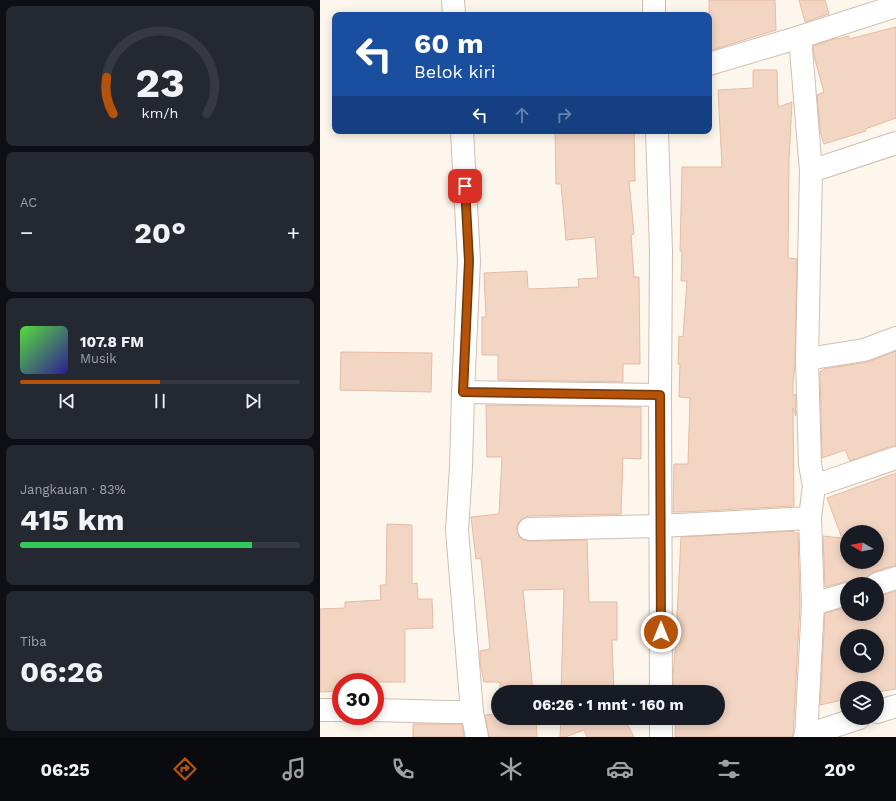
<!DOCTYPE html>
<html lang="id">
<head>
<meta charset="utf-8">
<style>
  :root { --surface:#171b24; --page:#242831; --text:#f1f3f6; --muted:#9ea1a6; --line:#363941; --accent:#b45309 }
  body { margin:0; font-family:"Work Sans",sans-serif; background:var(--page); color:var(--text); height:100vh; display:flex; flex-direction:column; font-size:15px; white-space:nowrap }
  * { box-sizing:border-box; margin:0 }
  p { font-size:13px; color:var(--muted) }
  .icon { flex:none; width:22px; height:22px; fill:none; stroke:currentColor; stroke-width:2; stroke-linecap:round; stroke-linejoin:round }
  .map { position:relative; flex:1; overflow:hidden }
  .details { display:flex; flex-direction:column; gap:6px; padding:6px; background:#0d0f14; width:320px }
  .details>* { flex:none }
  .top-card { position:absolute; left:12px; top:12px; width:380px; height:122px; border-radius:8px; box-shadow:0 2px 10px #0003; background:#1a4fa0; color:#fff; overflow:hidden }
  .needle { width:26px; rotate:279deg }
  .buttons { position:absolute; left:520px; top:525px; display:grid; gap:8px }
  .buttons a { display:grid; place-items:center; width:44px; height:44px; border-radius:50%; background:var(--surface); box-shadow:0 2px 10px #0003; font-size:20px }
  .speed { position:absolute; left:12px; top:673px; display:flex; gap:8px; font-size:20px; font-weight:700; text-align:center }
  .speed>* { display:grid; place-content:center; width:52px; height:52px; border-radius:50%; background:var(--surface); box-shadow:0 2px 10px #0003; line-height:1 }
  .speed .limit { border:6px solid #d22; background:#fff; color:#111 }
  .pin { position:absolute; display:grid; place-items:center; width:34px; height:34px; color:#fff; margin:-17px; border-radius:8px; box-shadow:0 2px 6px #0006 }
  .me { position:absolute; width:44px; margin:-22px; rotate:0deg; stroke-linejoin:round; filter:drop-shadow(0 0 3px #0008) }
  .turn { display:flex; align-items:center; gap:14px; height:84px; padding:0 16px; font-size:18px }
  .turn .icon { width:52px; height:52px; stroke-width:2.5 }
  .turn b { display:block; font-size:28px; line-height:34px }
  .lanes { display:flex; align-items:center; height:38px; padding:0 16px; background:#0003; justify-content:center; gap:20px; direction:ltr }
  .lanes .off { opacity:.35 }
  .big { font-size:30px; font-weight:700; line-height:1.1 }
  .details .widget { flex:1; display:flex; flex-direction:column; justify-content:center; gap:6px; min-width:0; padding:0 14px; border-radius:8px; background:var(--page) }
  .details .dial { align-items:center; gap:0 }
  .dial svg { height:104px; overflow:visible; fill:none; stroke:var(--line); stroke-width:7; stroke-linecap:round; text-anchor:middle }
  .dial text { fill:var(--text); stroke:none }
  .song { display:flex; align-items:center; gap:12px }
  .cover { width:48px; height:48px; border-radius:6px; background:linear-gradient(135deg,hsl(110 70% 55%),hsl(250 70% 35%)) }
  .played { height:4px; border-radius:2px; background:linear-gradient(90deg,var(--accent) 50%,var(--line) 50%) }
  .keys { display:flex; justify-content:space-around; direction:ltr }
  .heat { display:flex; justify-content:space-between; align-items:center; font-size:22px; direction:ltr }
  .charge { height:6px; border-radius:3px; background:linear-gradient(90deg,#34c759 83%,var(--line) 0) }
  .trip { position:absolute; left:171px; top:685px; width:234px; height:40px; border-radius:20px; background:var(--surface); box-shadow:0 2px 10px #0003; font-weight:700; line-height:40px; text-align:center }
  .tabs { display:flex; height:64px; justify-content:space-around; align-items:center; background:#090b0e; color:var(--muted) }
  .tabs .icon { width:28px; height:28px }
  .tabs .active { color:var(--accent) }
  .tabs b { font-size:18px; color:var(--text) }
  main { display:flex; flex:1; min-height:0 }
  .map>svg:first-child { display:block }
</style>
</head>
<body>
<main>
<section class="details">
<div class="widget dial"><svg viewBox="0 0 100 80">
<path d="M14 69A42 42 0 1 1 86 69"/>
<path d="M14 69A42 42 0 0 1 9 41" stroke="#b45309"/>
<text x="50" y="56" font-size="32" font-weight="700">23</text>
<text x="50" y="72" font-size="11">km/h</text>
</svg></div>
<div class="widget"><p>AC</p>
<div class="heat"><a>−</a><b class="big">20°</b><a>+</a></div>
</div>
<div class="widget">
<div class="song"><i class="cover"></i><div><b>107.8 FM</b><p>Musik</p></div></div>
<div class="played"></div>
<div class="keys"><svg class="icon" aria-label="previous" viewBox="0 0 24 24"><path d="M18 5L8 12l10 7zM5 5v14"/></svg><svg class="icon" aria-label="pause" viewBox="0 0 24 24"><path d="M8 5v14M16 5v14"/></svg><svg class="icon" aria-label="next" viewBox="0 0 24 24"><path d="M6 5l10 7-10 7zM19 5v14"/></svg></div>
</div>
<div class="widget"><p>Jangkauan · 83%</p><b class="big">415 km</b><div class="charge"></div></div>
<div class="widget"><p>Tiba</p><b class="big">06:26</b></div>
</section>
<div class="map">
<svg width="576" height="737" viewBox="0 0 576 737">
  <rect width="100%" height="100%" fill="#fdf6ec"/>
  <g fill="#f3d5c3" stroke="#e6bba3" fill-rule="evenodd">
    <path d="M389,0H455L456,30L389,51Z"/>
    <path d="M479,0H505L509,14L485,22Z"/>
    <path d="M576,27V118L545,129L546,131L504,144L500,131L497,95L504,92L494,56L493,46L517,38V39L529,36V39Z"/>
    <path d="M433,70H457L458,107L472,102L469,160L468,258L477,259L475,366L473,383V396L476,394V416L473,408L474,506L363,512H353L354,464H368L370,398L359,397L360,364H358L359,336L363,337L367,281H361L362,251H360L362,167H402L398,90L433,88Z"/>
    <path d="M235,131H314L315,181H309L314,234L311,235L314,277H319L320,364H303V382L178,380V355H162V317H166L164,273L207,271L208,289L259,287L258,279L278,278L275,237L246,240L241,184H236Z"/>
    <path d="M576,351V446H572L530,461L525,450L502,458L500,372L504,369L548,362Z"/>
    <path d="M21,352L112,353L111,392L20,390Z"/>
    <path d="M166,405L321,407V459L303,458L301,514L209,516L202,519L198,523L197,529L199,536L203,540L209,541L267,540L269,602H297V640H292L294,692H241L244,589L203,590L213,692H180V682H164L160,662V651L170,649L161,558L156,559L151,517L179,514L182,457H167Z"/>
    <path d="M576,473V566H572L553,572L548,576L545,581V584H534L530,582H524L505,587L503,536L522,538L507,498ZM527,532H557V562H527Z"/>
    <path d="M67,524L92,525V584L97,583L98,599H112L113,628L85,629V682H55V687V682H21V691L0,692V609L25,608V602L61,600L60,585H66Z"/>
    <path d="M474,531V533H478L480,604L473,737H355L356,718H398V692H353V676L358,617H357L361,537Z"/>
    <path d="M576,591V689L557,692V688H527V699L500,705L505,613L527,607V614H557V596H561ZM527,636H557V666H527Z"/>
    <path d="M178,714V718H216L217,737H169L165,715Z"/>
    <path d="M241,718H304L314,737H267L264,730L245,737H240Z"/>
    <path d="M93,724H142L144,737H93Z"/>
  </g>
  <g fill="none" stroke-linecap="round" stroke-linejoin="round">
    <defs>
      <g id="minor">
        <path d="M133,0L134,15"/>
        <path d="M334,0V15"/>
        <path d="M480,37L491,171L487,359L490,464L494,486L490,518L493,604L486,737"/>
        <path d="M389,64L480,37L576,6"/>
        <path d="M142,131L149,261L143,392L340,395"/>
        <path d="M337,131L341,251L340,395L341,692"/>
        <path d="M491,171L576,143"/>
        <path d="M487,359L544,350L576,338"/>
        <path d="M143,392L141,467L137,530L152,712L157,737"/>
        <path d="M494,486L576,458"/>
        <path d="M209,529L340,526L490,518"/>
        <path d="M557,584L576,578"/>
        <path d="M493,604L527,594"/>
        <path d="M0,710H21"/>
        <path d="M55,710L127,712H152"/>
        <path d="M557,712L576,706"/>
        <path d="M341,718V737"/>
        <path d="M485,736L539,718"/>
      </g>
    </defs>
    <use href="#minor" stroke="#d1beb0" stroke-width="24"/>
    <use href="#minor" stroke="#fff" stroke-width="22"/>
  </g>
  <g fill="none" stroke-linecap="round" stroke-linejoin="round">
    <defs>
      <path id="route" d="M145,186L149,261L143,392L340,395L341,632"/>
    </defs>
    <use href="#route" stroke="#753606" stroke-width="10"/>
    <use href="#route" stroke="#b45309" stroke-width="7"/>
  </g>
</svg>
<div class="buttons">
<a><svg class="needle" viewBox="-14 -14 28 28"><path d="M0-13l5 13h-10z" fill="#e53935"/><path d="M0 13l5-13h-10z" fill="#9ea1a6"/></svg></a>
<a><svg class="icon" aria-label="sound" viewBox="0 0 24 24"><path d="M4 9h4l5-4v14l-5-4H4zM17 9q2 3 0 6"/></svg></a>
<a><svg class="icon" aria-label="search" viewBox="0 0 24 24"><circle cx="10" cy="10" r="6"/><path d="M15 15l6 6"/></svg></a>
<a><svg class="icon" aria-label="layers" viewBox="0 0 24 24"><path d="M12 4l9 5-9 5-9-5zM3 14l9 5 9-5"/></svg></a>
</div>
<div class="speed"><div class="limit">30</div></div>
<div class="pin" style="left:145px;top:186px;background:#d93025"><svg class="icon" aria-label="arrive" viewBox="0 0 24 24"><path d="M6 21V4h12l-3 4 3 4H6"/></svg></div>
<svg class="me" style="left:341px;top:632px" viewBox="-20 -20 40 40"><circle r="17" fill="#b45309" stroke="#fff" stroke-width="3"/><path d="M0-11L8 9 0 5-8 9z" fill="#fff"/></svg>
<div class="trip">06:26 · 1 mnt · 160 m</div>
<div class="top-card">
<div class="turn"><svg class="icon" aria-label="left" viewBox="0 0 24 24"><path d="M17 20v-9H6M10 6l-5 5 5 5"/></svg><div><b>60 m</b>Belok kiri</div></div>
<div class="lanes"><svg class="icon" aria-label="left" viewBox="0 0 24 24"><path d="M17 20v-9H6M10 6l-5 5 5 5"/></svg><svg class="icon off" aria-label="ahead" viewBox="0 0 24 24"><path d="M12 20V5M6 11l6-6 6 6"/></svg><svg class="icon off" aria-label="right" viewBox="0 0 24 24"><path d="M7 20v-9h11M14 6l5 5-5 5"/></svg></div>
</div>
</div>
</main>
<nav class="tabs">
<b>06:25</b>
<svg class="icon active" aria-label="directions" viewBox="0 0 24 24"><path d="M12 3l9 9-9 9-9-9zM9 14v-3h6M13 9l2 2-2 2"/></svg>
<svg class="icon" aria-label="music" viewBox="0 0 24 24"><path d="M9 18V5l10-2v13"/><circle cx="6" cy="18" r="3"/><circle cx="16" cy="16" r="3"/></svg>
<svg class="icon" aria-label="phone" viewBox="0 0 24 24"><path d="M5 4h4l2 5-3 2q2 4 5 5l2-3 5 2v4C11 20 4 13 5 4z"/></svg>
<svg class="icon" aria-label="climate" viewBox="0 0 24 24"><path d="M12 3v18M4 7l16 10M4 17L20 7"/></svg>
<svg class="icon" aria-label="car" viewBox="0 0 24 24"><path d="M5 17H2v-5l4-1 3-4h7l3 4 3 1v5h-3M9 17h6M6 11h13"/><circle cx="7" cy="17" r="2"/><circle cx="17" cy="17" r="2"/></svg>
<svg class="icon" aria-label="filters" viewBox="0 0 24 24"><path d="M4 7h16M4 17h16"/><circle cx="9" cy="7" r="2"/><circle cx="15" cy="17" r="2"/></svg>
<b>20°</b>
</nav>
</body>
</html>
